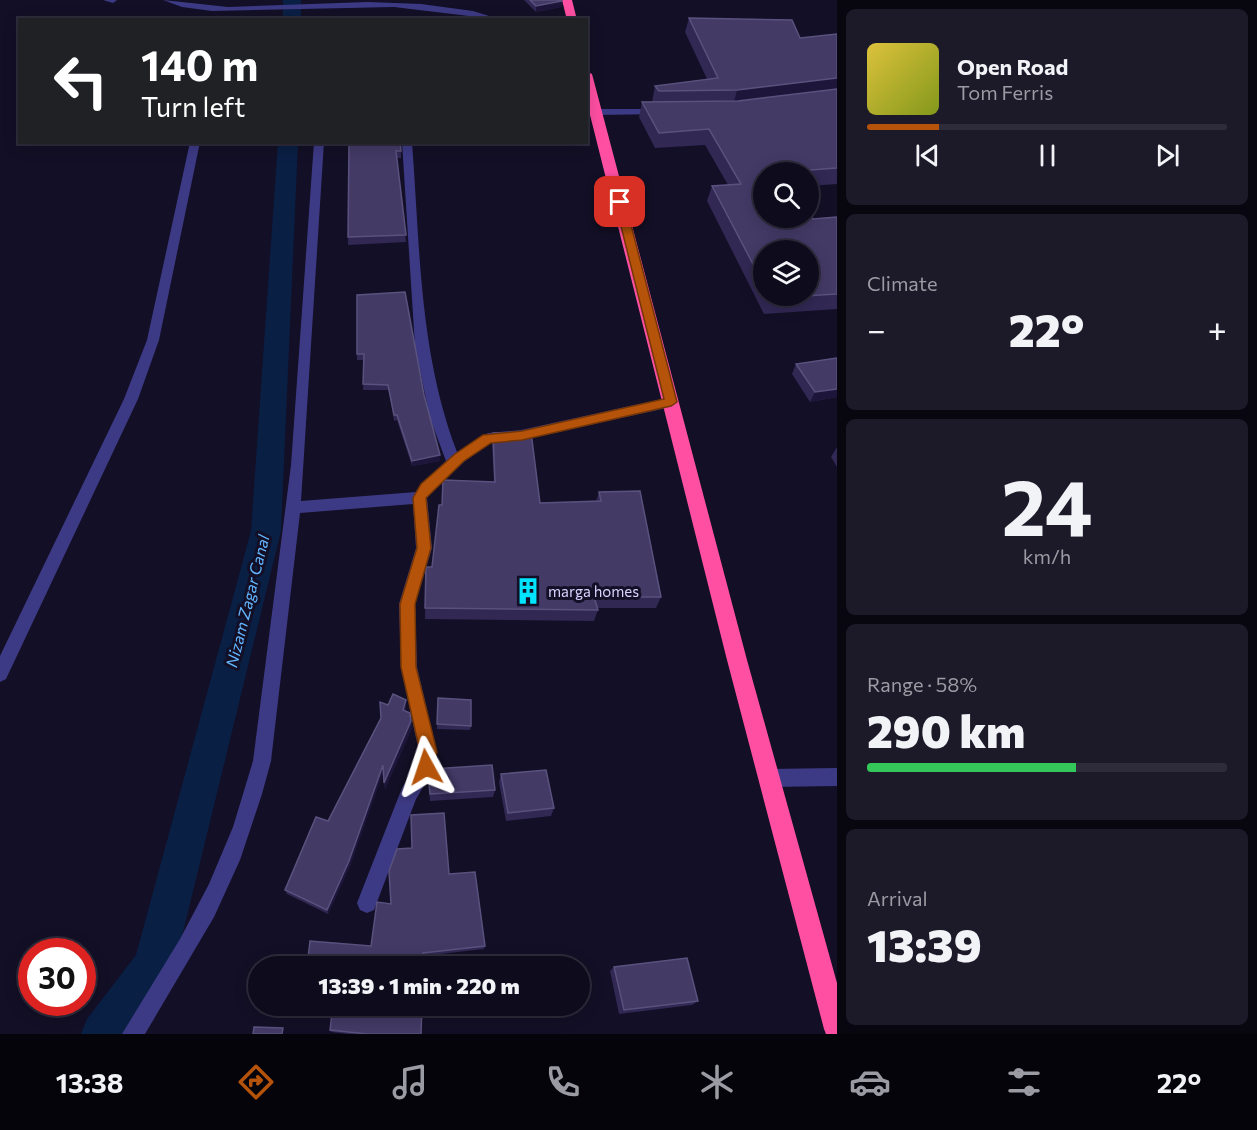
<!DOCTYPE html>
<html lang="en">
<head>
<meta charset="utf-8">
<style>
  :root { --surface:#0e0b1c; --page:#1c1929; --text:#f1f3f6; --muted:#9b9ba3; --line:#2e2b3b; --accent:#b45309 }
  body { margin:0; font-family:Commissioner,sans-serif; background:var(--page); color:var(--text); height:100vh; display:flex; flex-direction:column; font-size:22px; white-space:nowrap }
  * { box-sizing:border-box; margin:0 }
  p { font-size:20px; color:var(--muted) }
  .icon { flex:none; width:33px; height:33px; fill:none; stroke:currentColor; stroke-width:2; stroke-linecap:round; stroke-linejoin:round }
  .map { position:relative; flex:1; overflow:hidden }
  .side { display:flex; flex-direction:column; gap:9px; padding:9px; background:#08060f; width:420px }
  .side>* { flex:none }
  .banner { position:absolute; left:18px; top:18px; width:570px; height:126px; border-radius:0px; box-shadow:0 3px 15px #0003,0 0 0 2px var(--line); background:#202124; color:#fff; overflow:hidden }
  .buttons { position:absolute; left:753px; top:162px; display:grid; gap:12px }
  .buttons a { display:grid; place-items:center; width:66px; height:66px; border-radius:50%; background:var(--surface); box-shadow:0 3px 15px #0003,0 0 0 2px var(--line); font-size:30px }
  .speed { position:absolute; left:18px; top:938px; display:flex; gap:12px; font-size:30px; font-weight:700; text-align:center }
  .speed>* { display:grid; place-content:center; width:78px; height:78px; border-radius:50%; background:var(--surface); box-shadow:0 3px 15px #0003,0 0 0 2px var(--line); line-height:1 }
  .speed .limit { border:9px solid #d22; background:#fff; color:#111 }
  .pin { position:absolute; display:grid; place-items:center; width:51px; height:51px; color:#fff; margin:-26px; border-radius:12px; box-shadow:0 3px 9px #0006 }
  .me { position:absolute; width:66px; margin:-33px; rotate:355deg; stroke-linejoin:round; filter:drop-shadow(0 0 4px #0008) }
  .turn { display:flex; align-items:center; gap:21px; height:126px; padding:0 24px; font-size:27px }
  .turn .icon { width:78px; height:78px; stroke-width:2.5 }
  .turn b { display:block; font-size:42px; line-height:51px }
  .big { font-size:45px; font-weight:800; line-height:1.1 }
  .side .widget { flex:1; display:flex; flex-direction:column; justify-content:center; gap:9px; min-width:0; padding:0 21px; border-radius:9px; background:var(--page) }
  .side .dial { align-items:center; gap:0 }
  .dial b { font-size:78px; line-height:1 }
  .song { display:flex; align-items:center; gap:18px }
  .cover { width:72px; height:72px; border-radius:9px; background:linear-gradient(135deg,hsl(50 70% 55%),hsl(70 70% 35%)) }
  .played { height:6px; border-radius:3px; background:linear-gradient(90deg,var(--accent) 20%,var(--line) 20%) }
  .keys { display:flex; justify-content:space-around; direction:ltr }
  .heat { display:flex; justify-content:space-between; align-items:center; font-size:33px; direction:ltr }
  .charge { height:9px; border-radius:4px; background:linear-gradient(90deg,#34c759 58%,var(--line) 0) }
  .trip { position:absolute; left:248px; top:956px; width:342px; height:60px; border-radius:30px; background:var(--surface); box-shadow:0 3px 15px #0003,0 0 0 2px var(--line); font-weight:800; line-height:60px; text-align:center }
  .tabs { display:flex; height:96px; justify-content:space-around; align-items:center; background:#06040b; color:var(--muted) }
  .tabs .icon { width:42px; height:42px }
  .tabs .on { color:var(--accent) }
  .tabs b { font-size:27px; color:var(--text) }
  main { display:flex; flex:1; min-height:0 }
  .map>svg:first-child { display:block }
</style>
</head>
<body>
<main>
<div class="map">
<svg width="837" height="1034" viewBox="0 0 837 1034">
  <rect width="100%" height="100%" fill="#130f26"/>
  <g fill="none" stroke-linecap="round" stroke-linejoin="round">
    <g fill="#0a1f44" fill-rule="evenodd">
      <rect x="283" y="0" width="18" height="20"/>
      <path d="M278,142H298L281,531L175,965L169,980L128,1034H81L87,1019L136,955L251,531Z"/>
    </g>
    <g fill="#3d3a85" fill-rule="evenodd">
      <path d="M103,0H117L113,3Z"/>
      <path d="M163,0L228,7L368,2L421,4L473,11L502,20L394,7L212,11L182,7Z"/>
      <path d="M661,109L666,112L665,114L596,115L591,112L596,109Z"/>
      <path d="M190,142H200L159,340L138,399L6,679L0,682V656L124,399L147,340Z"/>
      <path d="M314,142H324L301,501L416,492L421,484L446,461L430,418L415,346L402,142H412C420,247 419,353 457,452L488,433L521,430L671,397L678,402L671,407L521,440L491,443L465,461L431,492L427,498L432,548L415,604L417,667L437,752L435,767L416,799L374,910L367,913L360,910L357,903L402,788L417,764L419,752L401,667L399,604L416,548L413,504L300,513L271,761L262,794L240,860L214,917L145,1034H122L180,939L209,884L233,827L253,761L291,465Z"/>
      <path d="M837,768V786L769,787L763,784L760,778L763,772L769,769Z"/>
    </g>
    <g fill="#ff4fa3" fill-rule="evenodd">
      <path d="M562,0H572L577,20H567Z"/>
      <path d="M586,71L592,74L747,660L837,983V1034H826L824,1029L727,660L586,99Z"/>
    </g>
  </g>
  <g fill="#312854" fill-rule="evenodd">
    <path d="M524,0H562V1L561,7L536,12Z"/>
    <path d="M689,18L800,38L837,34V184L808,186V172H764L813,219L837,217V309L764,314L707,201L712,186L728,185L705,145L655,148L639,117L642,102H652L655,86L707,79L685,32ZM764,250L808,296H764Z"/>
    <path d="M349,142L401,151V158H397L406,242L348,245Z"/>
    <path d="M357,295L424,395L440,461L412,466L397,420L394,421L389,390H363L364,360H357Z"/>
    <path d="M837,359V397L810,402L792,374L796,364Z"/>
    <path d="M493,433L540,503L596,501L599,492L661,597L656,608H597L598,610L594,621L425,619L426,567H432L442,505L494,482L492,445Z"/>
    <path d="M837,447V467L831,457Z"/>
    <path d="M438,698L471,726L470,730L437,729Z"/>
    <path d="M388,705L406,707L405,711L411,721L412,728L385,789L383,771L350,866L328,914L287,894L285,890L328,821Z"/>
    <path d="M501,774L554,808L551,816L506,821L499,782Z"/>
    <path d="M428,775L495,790L493,797L430,801Z"/>
    <path d="M449,874L485,946L484,949L423,956L371,946L391,904Z"/>
    <path d="M614,967L698,1001L692,1005L619,1014L610,971Z"/>
    <path d="M330,1030L421,1034H348L331,1032Z"/>
  </g>
  <g fill="#1d163a">
    <path d="M562,1L561,7L536,12V6Z"/>
    <path d="M837,78V93L733,106L737,90Z"/>
    <path d="M837,389V397L810,402L815,392Z"/>
    <path d="M440,455V461L412,466V461Z"/>
    <path d="M406,700V707L403,717V710Z"/>
    <path d="M411,721L412,728L385,789L384,783Z"/>
    <path d="M383,765L384,771L350,866L328,914L327,910Z"/>
  </g>
  <g fill="#433a66" stroke="#5a527e" stroke-width="1.5">
    <path d="M530,0H562V1L536,6Z"/>
    <path d="M689,18L792,20L800,38L837,34V78L737,90L659,91L655,86L718,78Z"/>
    <path d="M837,89V168L784,172H764V218H808V211L813,219L837,217V294L771,298L769,296H808V250H764V285L712,186L741,184L709,129L659,133L642,102L738,101Z"/>
    <path d="M349,142H400L401,151H396L406,235L348,237Z"/>
    <path d="M405,292L424,395L440,455L412,461L397,415H394L388,385L363,384L364,354H357V295Z"/>
    <path d="M837,358V389L815,392L796,364Z"/>
    <path d="M531,432L540,503L601,501L599,492L640,491L661,597H594L598,610L425,608L426,567H432L439,505H442L443,480L495,482L493,433Z"/>
    <path d="M393,694L406,700L403,710L410,713L411,721L384,783L383,765L349,861L327,910L285,890L316,817L328,821L381,718L380,702L388,705Z"/>
    <path d="M438,698L471,700V726L437,724Z"/>
    <path d="M492,765L495,790L430,794L428,775L432,769Z"/>
    <path d="M546,770L554,808L508,813L501,774Z"/>
    <path d="M444,813L449,874L475,872L485,946L423,953V966H307L310,941L371,946L377,902L391,904L389,871L397,849L412,848L411,815Z"/>
    <path d="M687,958L698,1001L624,1010L614,967Z"/>
    <path d="M333,1005H422L421,1034H367L330,1030Z"/>
    <path d="M254,1027L283,1028L282,1034H253Z"/>
  </g>
  <path fill="#b45309" stroke="#753606" stroke-width="1.5" d="M620,199L625,202L677,402L671,406L522,440L491,443L464,461L426,498L431,548L415,604L416,667L437,752L432,773L426,775L420,773L418,767L420,752L401,667L400,604L417,548L413,498L421,484L455,454L483,435L522,431L664,399L615,202Z"/>
  <defs>
    <symbol id="building-bare" viewBox="-9 -9 18 18"><path d="M-4-6H4V6H1V3H-1V6H-4ZM-2.5-4.3h1.7v1.8h-1.7ZM.8-4.3h1.7v1.8H.8ZM-2.5-1h1.7V.8h-1.7ZM.8-1h1.7V.8H.8Z" fill="#00e5ff" stroke="#130f26" stroke-width="2.5" paint-order="stroke"/></symbol>
  </defs>
  <g fill-rule="evenodd">
    <use href="#building-bare" x="509" y="572" width="38" height="38"/>
  </g>
  <g text-anchor="middle" dominant-baseline="central" stroke-width="6" stroke-linejoin="round" paint-order="stroke">
    <g font-size="15" fill="#d9d4ff" stroke="#130f26" text-anchor="start">
      <text x="548" y="591">marga homes</text>
    </g>
    <g font-size="16" font-style="italic" fill="#62b6ff" stroke="#130f26">
      <text transform="translate(247 601) rotate(-76)">Nizam Zagar Canal</text>
    </g>
  </g>
</svg>
<div class="buttons">
<a><svg class="icon" aria-label="search" viewBox="0 0 24 24"><circle cx="10" cy="10" r="6"/><path d="M15 15l6 6"/></svg></a>
<a><svg class="icon" aria-label="layers" viewBox="0 0 24 24"><path d="M12 4l9 5-9 5-9-5zM3 14l9 5 9-5"/></svg></a>
</div>
<div class="speed"><div class="limit">30</div></div>
<div class="pin" style="left:620px;top:202px;background:#d93025"><svg class="icon" aria-label="arrive" viewBox="0 0 24 24"><path d="M6 21V4h12l-3 4 3 4H6"/></svg></div>
<svg class="me" style="left:426px;top:767px" viewBox="-20 -20 40 40"><path d="M0-17L14 15 0 8-14 15z" fill="#b45309" stroke="#fff" stroke-width="4"/></svg>
<div class="trip">13:39 · 1 min · 220 m</div>
<div class="banner">
<div class="turn"><svg class="icon" aria-label="left" viewBox="0 0 24 24"><path d="M17 20v-9H6M10 6l-5 5 5 5"/></svg><div><b>140 m</b>Turn left</div></div>
</div>
</div>
<section class="side">
<div class="widget">
<div class="song"><i class="cover"></i><div><b>Open Road</b><p>Tom Ferris</p></div></div>
<div class="played"></div>
<div class="keys"><svg class="icon" aria-label="previous" viewBox="0 0 24 24"><path d="M18 5L8 12l10 7zM5 5v14"/></svg><svg class="icon" aria-label="pause" viewBox="0 0 24 24"><path d="M8 5v14M16 5v14"/></svg><svg class="icon" aria-label="next" viewBox="0 0 24 24"><path d="M6 5l10 7-10 7zM19 5v14"/></svg></div>
</div>
<div class="widget"><p>Climate</p>
<div class="heat"><a>−</a><b class="big">22°</b><a>+</a></div>
</div>
<div class="widget dial"><b>24</b><p>km/h</p></div>
<div class="widget"><p>Range · 58%</p><b class="big">290 km</b><div class="charge"></div></div>
<div class="widget"><p>Arrival</p><b class="big">13:39</b></div>
</section>
</main>
<nav class="tabs">
<b>13:38</b>
<svg class="icon on" aria-label="directions" viewBox="0 0 24 24"><path d="M12 3l9 9-9 9-9-9zM9 14v-3h6M13 9l2 2-2 2"/></svg>
<svg class="icon" aria-label="music" viewBox="0 0 24 24"><path d="M9 18V5l10-2v13"/><circle cx="6" cy="18" r="3"/><circle cx="16" cy="16" r="3"/></svg>
<svg class="icon" aria-label="phone" viewBox="0 0 24 24"><path d="M5 4h4l2 5-3 2q2 4 5 5l2-3 5 2v4C11 20 4 13 5 4z"/></svg>
<svg class="icon" aria-label="climate" viewBox="0 0 24 24"><path d="M12 3v18M4 7l16 10M4 17L20 7"/></svg>
<svg class="icon" aria-label="car" viewBox="0 0 24 24"><path d="M5 17H2v-5l4-1 3-4h7l3 4 3 1v5h-3M9 17h6M6 11h13"/><circle cx="7" cy="17" r="2"/><circle cx="17" cy="17" r="2"/></svg>
<svg class="icon" aria-label="filters" viewBox="0 0 24 24"><path d="M4 7h16M4 17h16"/><circle cx="9" cy="7" r="2"/><circle cx="15" cy="17" r="2"/></svg>
<b>22°</b>
</nav>
</body>
</html>
